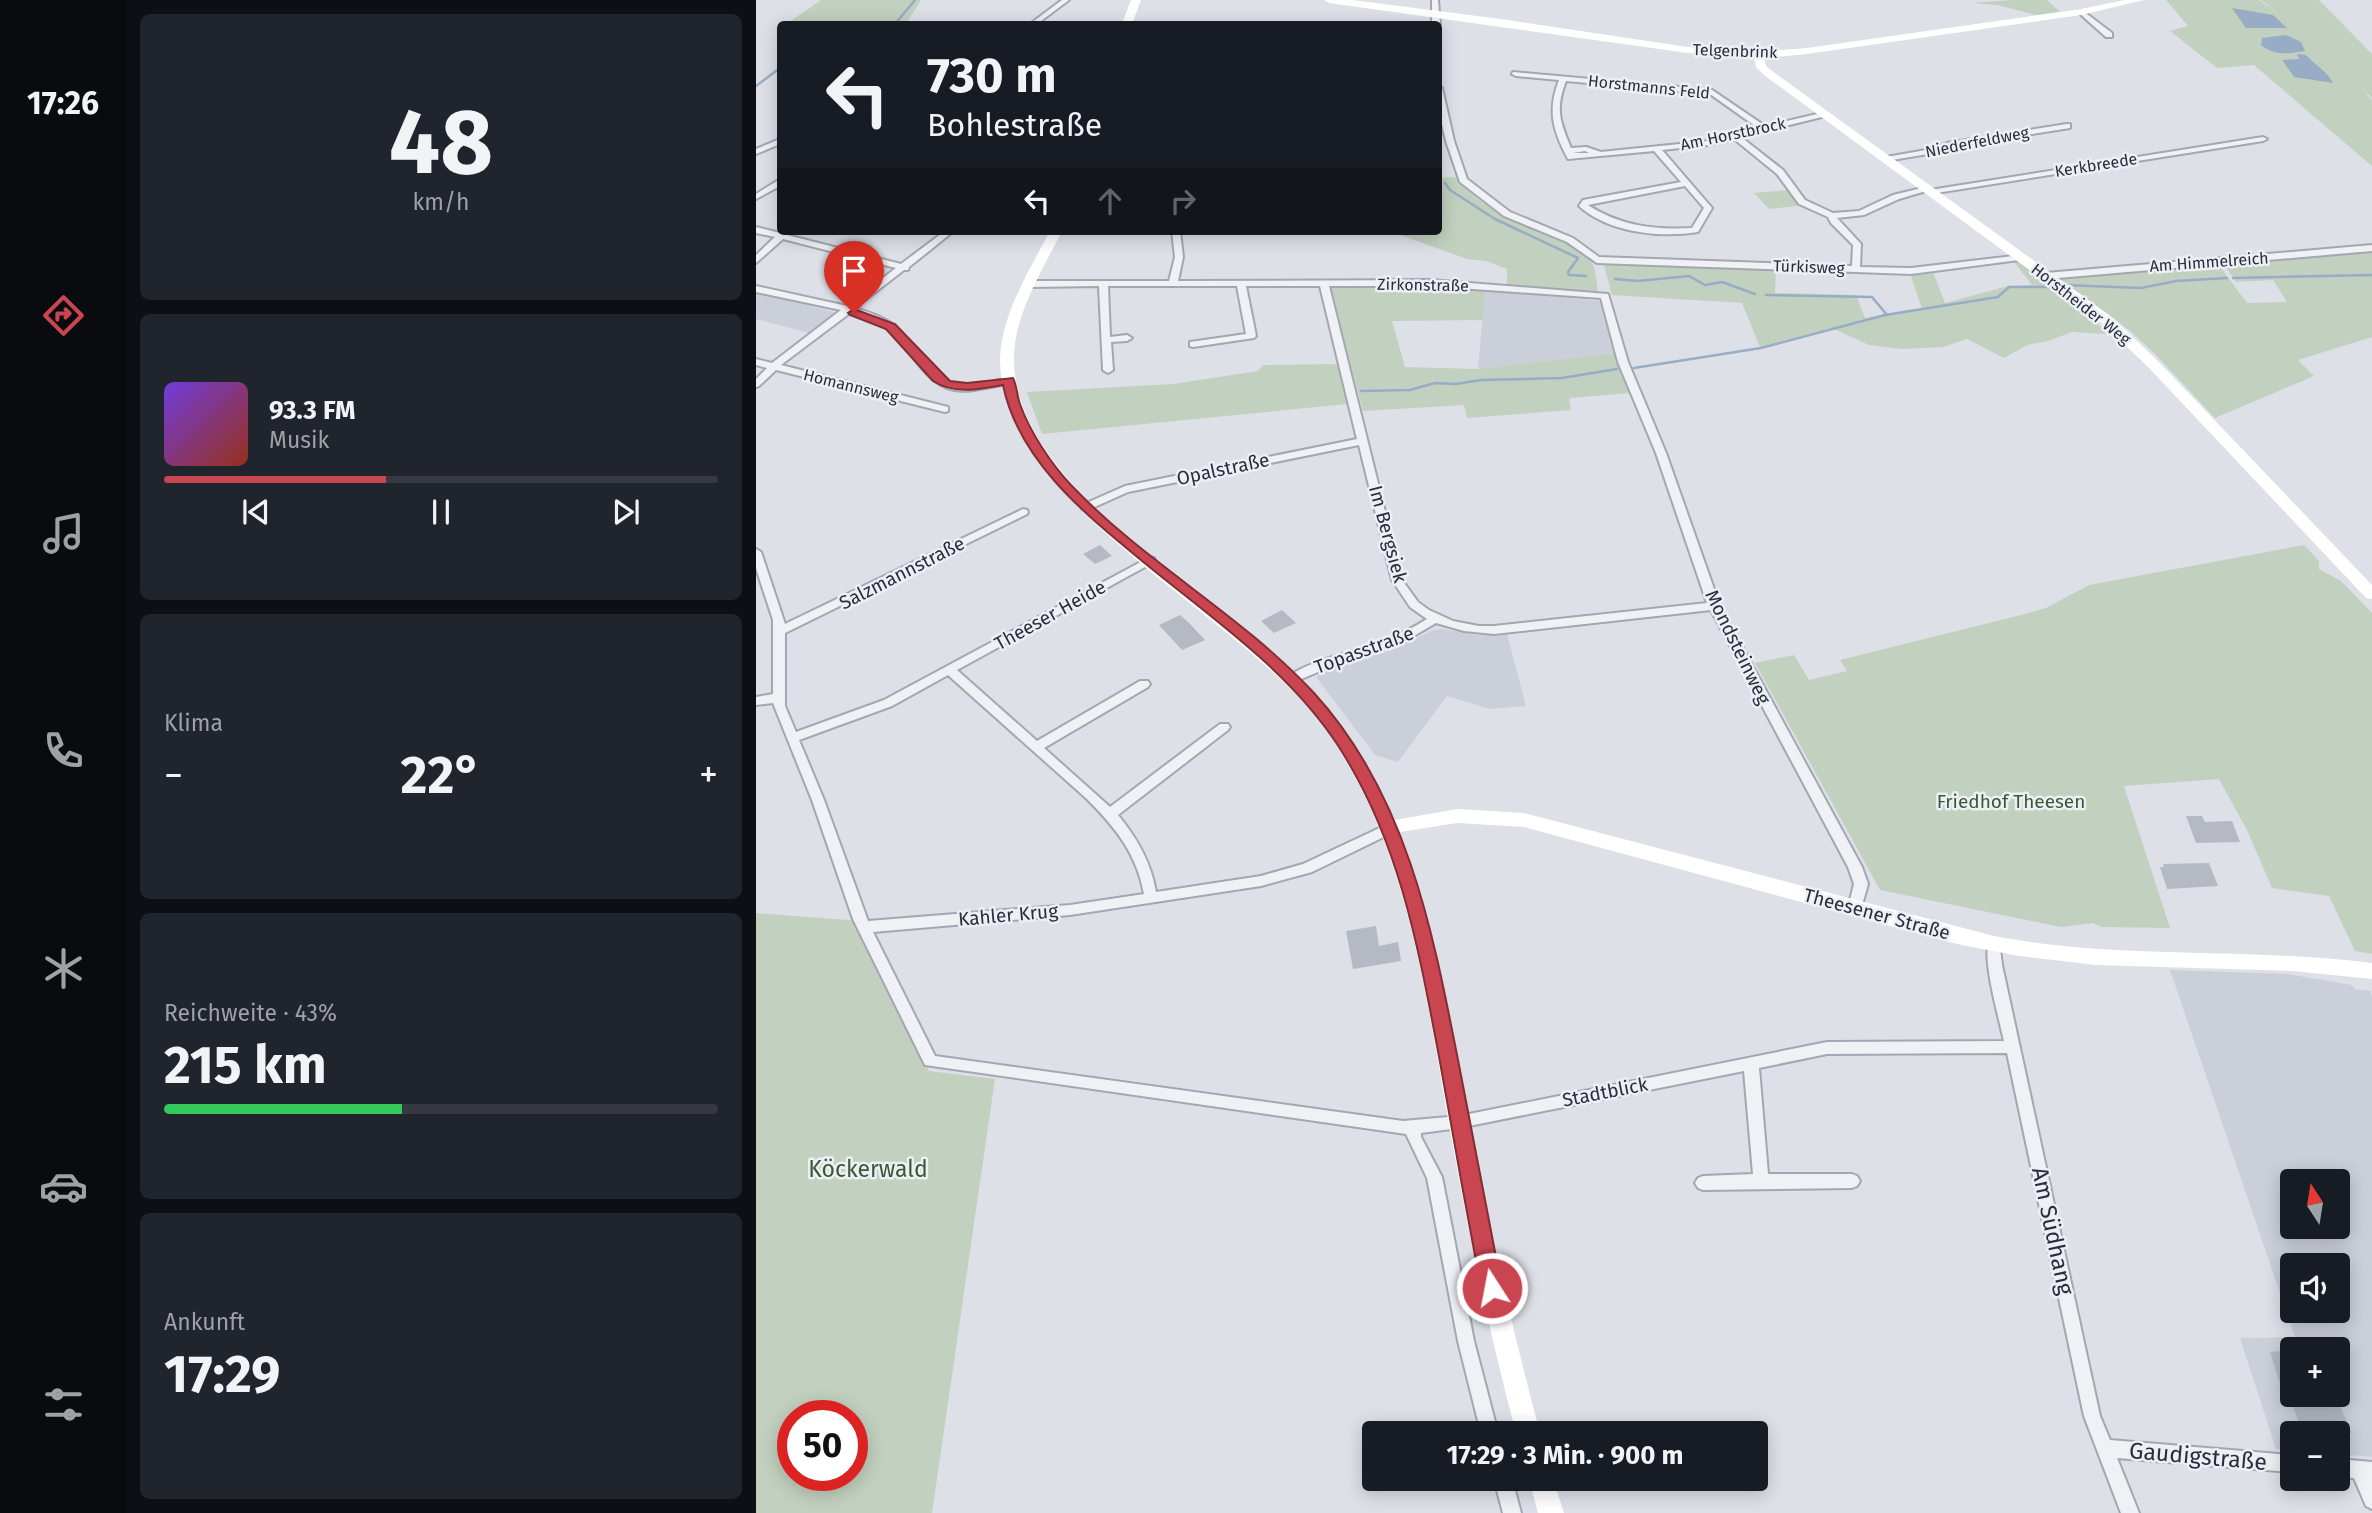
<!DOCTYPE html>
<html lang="de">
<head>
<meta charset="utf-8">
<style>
  :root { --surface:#171b24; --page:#20242c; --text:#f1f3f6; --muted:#9ea1a6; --line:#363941; --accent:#c94550 }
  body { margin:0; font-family:"Fira Sans",sans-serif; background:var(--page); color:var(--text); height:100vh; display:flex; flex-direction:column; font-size:26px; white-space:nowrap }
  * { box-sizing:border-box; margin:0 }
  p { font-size:23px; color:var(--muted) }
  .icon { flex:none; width:38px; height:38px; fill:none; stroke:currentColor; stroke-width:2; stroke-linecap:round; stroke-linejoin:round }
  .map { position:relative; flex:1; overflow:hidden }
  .panel { display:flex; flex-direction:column; gap:14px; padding:14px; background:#0d0f14; width:630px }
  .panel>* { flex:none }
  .guide { position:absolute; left:21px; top:21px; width:665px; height:214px; border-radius:7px; box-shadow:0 4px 18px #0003; background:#171b24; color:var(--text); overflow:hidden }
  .needle { width:46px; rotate:348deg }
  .controls { position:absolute; left:1524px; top:1169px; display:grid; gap:14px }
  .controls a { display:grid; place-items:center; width:70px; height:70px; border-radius:7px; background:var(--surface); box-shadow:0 4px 18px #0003; font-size:35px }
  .speed { position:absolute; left:21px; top:1400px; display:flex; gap:14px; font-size:35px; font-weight:700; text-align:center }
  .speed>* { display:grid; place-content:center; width:91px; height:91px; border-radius:50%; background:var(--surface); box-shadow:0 4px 18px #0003; line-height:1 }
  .speed .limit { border:10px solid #d22; background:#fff; color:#111 }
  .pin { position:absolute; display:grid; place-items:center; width:60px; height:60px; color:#fff; margin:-72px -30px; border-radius:50% 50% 50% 0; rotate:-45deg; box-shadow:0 0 7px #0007 }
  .pin .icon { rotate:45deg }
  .me { position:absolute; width:77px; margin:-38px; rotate:349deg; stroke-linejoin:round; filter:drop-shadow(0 0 5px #0008) }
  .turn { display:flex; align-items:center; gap:24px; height:147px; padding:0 35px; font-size:32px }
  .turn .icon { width:91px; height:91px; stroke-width:2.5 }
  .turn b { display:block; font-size:49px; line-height:60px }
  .lanes { display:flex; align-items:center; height:66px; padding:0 35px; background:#0003; justify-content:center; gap:35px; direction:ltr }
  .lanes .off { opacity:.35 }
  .big { font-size:52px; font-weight:700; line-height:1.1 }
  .panel .tile { flex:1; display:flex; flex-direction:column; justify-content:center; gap:10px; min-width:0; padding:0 24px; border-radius:10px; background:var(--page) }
  .panel .dial { align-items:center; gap:0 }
  .dial b { font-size:91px; line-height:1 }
  .song { display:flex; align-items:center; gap:21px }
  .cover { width:84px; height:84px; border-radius:10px; background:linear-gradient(135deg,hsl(260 70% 55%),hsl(10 70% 35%)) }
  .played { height:7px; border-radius:4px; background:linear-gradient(90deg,var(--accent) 40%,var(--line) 40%) }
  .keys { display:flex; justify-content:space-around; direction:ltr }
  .heat { display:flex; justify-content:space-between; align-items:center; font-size:38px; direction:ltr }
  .charge { height:10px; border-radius:5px; background:linear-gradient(90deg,#34c759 43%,var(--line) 0) }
  .trip { position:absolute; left:606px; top:1421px; width:406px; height:70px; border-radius:7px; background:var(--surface); box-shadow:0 4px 18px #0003; font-weight:700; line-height:70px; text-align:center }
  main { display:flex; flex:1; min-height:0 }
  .dock { display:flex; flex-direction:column; width:126px; justify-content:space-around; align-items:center; background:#090b0e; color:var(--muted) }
  .dock .icon { width:49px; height:49px }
  .dock .active { color:var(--accent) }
  .dock b { font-size:32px; color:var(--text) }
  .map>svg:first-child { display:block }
</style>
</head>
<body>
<main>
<nav class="dock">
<b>17:26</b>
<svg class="icon active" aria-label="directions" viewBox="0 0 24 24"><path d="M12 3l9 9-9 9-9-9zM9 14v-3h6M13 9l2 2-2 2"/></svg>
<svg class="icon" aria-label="music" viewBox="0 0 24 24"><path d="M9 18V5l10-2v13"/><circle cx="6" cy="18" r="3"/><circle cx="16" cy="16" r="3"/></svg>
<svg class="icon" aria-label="phone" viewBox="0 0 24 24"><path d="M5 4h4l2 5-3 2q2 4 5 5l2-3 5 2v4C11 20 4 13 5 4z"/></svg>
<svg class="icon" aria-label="climate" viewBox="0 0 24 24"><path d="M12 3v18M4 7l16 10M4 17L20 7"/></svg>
<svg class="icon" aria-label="car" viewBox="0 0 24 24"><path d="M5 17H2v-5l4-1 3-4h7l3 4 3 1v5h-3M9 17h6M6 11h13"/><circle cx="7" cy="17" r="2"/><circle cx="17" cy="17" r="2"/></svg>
<svg class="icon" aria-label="filters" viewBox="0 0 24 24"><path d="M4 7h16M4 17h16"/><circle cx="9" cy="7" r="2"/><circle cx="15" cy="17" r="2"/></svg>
</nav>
<section class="panel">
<div class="tile dial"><b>48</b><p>km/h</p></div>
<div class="tile">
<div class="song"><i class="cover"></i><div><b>93.3 FM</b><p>Musik</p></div></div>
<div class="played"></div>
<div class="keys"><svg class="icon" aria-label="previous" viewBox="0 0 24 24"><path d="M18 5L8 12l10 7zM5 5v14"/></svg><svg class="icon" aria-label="pause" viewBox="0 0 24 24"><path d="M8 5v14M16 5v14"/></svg><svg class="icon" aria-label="next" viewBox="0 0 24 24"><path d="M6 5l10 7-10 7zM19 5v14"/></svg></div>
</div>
<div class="tile"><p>Klima</p>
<div class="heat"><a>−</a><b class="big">22°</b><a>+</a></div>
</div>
<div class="tile"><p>Reichweite · 43%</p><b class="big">215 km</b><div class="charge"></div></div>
<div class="tile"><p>Ankunft</p><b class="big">17:29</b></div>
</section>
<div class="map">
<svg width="1616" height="1513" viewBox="0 0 1616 1513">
  <rect width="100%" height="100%" fill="#dde0e7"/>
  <g fill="#cbcfd9" fill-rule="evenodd">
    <path d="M729,290L845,301L858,353L722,369Z"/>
    <path d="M0,292L78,312L79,317L57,334L0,319Z"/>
    <path d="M687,629L721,635L751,634L770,706L734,709L691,696L642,762L619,755L560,677L567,672L638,649L677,630Z"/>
    <path d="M1414,970L1531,974L1596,985L1599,989L1614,991L1616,996V1457L1582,1454V1433H1536V1450L1520,1449L1484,1338L1539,1337ZM1536,1181H1582V1227H1536ZM1536,1265H1582V1311H1536ZM1536,1349H1582V1395H1536Z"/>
  </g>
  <g fill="#c2d0bf" fill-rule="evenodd">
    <path d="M65,0H165L150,24H53L33,22Z"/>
    <path d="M1257,0H1291L1304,12L1280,15L1242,5L1215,3Z"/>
    <path d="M1410,0H1503L1522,13L1505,0H1563L1616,54V98L1605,88L1616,100V166L1498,65L1461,68L1414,31L1432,26Z"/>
    <path d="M700,177C717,200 750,219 776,229C794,236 823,240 834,259C840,267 840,281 842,291L751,286V269L730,261L711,259L633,231H682L683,178Z"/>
    <path d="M1033,190L1043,204L1041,206L1013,209L998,193Z"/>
    <path d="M1616,251V337L1542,360L1558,376L1459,418L1398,353L1373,330L1302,278L1303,276L1462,264L1491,303L1531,302L1517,280L1480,282L1467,263Z"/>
    <path d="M1258,262H1265L1326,306L1351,334L1316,332L1292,341L1271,345L1248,358L1211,339L1187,347L1146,349L1113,345L1076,328L1004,347L986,303L856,295L848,265L852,263L1020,268L1019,293L1100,295L1109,318L1166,309L1155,276L1177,272L1189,303L1252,286L1276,285Z"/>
    <path d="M579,286H682L729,290L727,320L636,321L649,367L722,369L858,353L874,393L813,398L815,410L711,418L708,405L607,411L574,289Z"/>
    <path d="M582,364L591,404L286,434L271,392L417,384L502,371L507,365Z"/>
    <path d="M1548,545L1563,561V569L1585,581L1616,613V954L1599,951L1573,896L1516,888L1491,830L1463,779L1368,786L1414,928L1346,927L1337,923L1305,927L1124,890L999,663L1038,655L1053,680L1091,671L1084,660L1269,614L1290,608L1333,585Z"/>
    <path d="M0,913L105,921L173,1071L239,1079L176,1513H0ZM37,1416H96V1475H37Z"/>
  </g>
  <g fill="#99acc6">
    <path d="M1476,8L1517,15L1531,28H1490Z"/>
    <path d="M1530,35L1545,42L1549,51C1533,54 1518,56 1505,45L1506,38Z"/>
    <path d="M1541,54L1550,55C1558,64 1572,72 1577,83L1538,77L1526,60L1543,59Z"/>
  </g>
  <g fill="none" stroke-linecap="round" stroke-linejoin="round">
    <g stroke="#99acc6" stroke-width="2.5">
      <path d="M139,24L159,0"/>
      <path d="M0,86L24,68"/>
      <path d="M689,183L694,190L739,219L822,258L812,272L813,275L830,276"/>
      <path d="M1477,278L1616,275"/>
      <path d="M859,279L882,281L933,276L949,285L966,282L999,294"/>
      <path d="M1308,285L1385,288L1420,281L1471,278"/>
      <path d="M1010,295L1116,297L1131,315"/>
      <path d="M878,368L1005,348L1129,315L1242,297L1253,287H1298"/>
      <path d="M605,391L654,390L679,383L700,384L725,380L806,378L861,369"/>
    </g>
  </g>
  <g fill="#b5b9c3">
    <path d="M344,545L356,556L339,564L327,554Z"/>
    <path d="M526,610L540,623L518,633L505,621Z"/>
    <path d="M424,615L434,624L449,640L426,650L403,625Z"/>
    <path d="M1430,816H1446L1449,822L1476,821L1484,842L1440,843Z"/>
    <path d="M1453,863L1462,886L1411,889L1404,867H1408L1407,864Z"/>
    <path d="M620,926L623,946L642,942L645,961L597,969L590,931Z"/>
    <path d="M1536,1350V1395H1590L1594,1405L1584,1406L1596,1433L1546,1431L1533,1396H1528L1514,1352Z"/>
  </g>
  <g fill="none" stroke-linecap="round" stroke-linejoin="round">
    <defs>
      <g id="street">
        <path d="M306,0H313L281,24H274Z"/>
        <path d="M676,0H682L684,24L682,25L676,24Z"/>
        <path d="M1323,11H1327L1356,33V37H1350L1323,13Z"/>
        <path d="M757,72L956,90L1009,126L1070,112V116L985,137L1027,170L1049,200L1077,213L1103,211L1137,195L1170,187L1174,190L1507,137L1511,139L1507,141L1174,194L1170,191L1143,199L1108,215L1081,218L1105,244L1104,267L1155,268L1266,255L1267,257L1263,260L1155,274L841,263L811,242L748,216L704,182L690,141L682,107V86L686,88L698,141L711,179L754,212L817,238L843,257L1096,266L1097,245L1075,223L1072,217L1043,204L1021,174L978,139L953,145L906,150L956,208L942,232C904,238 853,233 823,206L827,200L925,182L898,151L812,159C797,131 791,111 803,80L760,76L756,74ZM810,81L954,94L1002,128L953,141L845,152L830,147L815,148C804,122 799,109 810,81ZM829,151L833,153H817ZM929,186L948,208L936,228C899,230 864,226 832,205Z"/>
        <path d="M1311,124H1314V128L1193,147L1178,153L1130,161L1126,159L1130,157L1176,149L1191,143Z"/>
        <path d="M24,139V144L0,154V149Z"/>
        <path d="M21,181H24V186L0,199V194Z"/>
        <path d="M0,227L24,233L31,232V235L145,264L189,231H198L153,267L152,270H148L99,308C115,313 131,318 143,330C160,346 174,378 198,384C215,388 236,381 253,378L258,381L253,384C236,386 216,393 198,390C168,384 156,349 134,331C122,321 108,317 94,313L25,365L192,407V411L189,412L20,370L3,386L0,387V379L11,368L0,365V359L16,363L85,310L0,292V286L91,306L140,268L27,239L0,263V255L19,237L0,233Z"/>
        <path d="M416,231H424L427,257L422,281L675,280L852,294L872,362L910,453L964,606L1106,867L1112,884L1104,912H1094L1092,908L1098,884L1092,867L955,610L738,634L708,631L680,623L649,641L576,666L536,683L532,682L530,679C546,662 598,652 622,643C639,637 655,629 671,619L654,607L636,580L603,445L372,492L334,509H326L325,507L326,505L369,486L601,439L564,286H490L500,336L498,338L437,347L434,346V342L490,334L481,286H352L354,337L371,335L376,338L371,341L355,342L357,370L352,373L347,370L343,286L275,287L271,284L275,281H413L419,257ZM573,286H675L845,298L862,362L900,453L951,603L738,626H723L697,621L673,610L662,602L646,580Z"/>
        <path d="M1616,245V251L1290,279L1286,276L1290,273Z"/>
        <path d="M267,509L271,510L272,512L271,514L29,633V706L40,732L128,700L394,557L398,558L399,560L398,562L201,670L281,741L384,681H392L394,684L392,687L288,748L354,807L464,724H472L474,727L472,730L362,815C381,838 395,862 400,892L505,876L547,864L630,825H640L641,828L640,831L556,872L505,886L314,915L117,932L179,1056L647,1121L703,1116L1071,1042L1248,1041C1243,1018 1226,960 1233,940L1238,939L1243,940L1246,965L1344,1416L1354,1440L1536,1455V1472L1361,1458L1383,1513H1365L1328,1416L1251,1053L1071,1054L1003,1068L1012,1174H1096L1101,1176L1104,1181L1101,1186L1096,1188L947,1190L942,1188L939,1183L942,1178L947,1176L997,1174L988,1071L703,1128L665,1133V1137L686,1177L718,1341L742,1433H725L702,1341L671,1178L650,1134L169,1065L97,919L56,800L17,703L0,705V697L17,694V620L0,568V549L5,552L29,624ZM192,675L331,799C359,827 381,854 388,894L314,905L112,921L68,800L43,740L136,706Z"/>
        <path d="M1582,1459L1616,1462V1509L1610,1506L1598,1478L1582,1477Z"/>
        <path d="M738,1479H756L765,1513H747Z"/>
      </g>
    </defs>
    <use href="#street" stroke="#a3a7b1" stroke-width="4"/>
    <use href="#street" fill="#f0f1f5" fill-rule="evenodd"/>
    <g fill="#fff" fill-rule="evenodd">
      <path d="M375,0H385L376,24H366Z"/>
      <path d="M568,0H596L745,19L932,47L1002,52L1051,48L1325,9L1369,0H1388L1325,15L1051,54L1008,58L1010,66L1016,71L1357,318L1403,362L1616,585V599L1610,598L1393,368L1347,324L1008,75L1000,67L998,58L932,53L573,3Z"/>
      <path d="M294,231H306C287,269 257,316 258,360C259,489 458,592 542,675C584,718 613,767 639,820L701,809L768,813L1238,936C1363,960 1490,947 1616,963V979L1537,971L1340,965L1263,956L1201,944L768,827L701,823L644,832C682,931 697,1034 717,1137C735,1237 758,1335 784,1433H760C734,1335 713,1236 695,1136C670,998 654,854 574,735C495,619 243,506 244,359C245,315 274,269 294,231Z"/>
      <path d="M773,1479H797L808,1513H782Z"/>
    </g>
  </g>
  <path fill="#c94550" stroke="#832d34" stroke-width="2" d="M98,309L139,324L194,381L211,383L257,378C261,386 261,396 264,404C274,432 295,464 316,486C389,563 486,615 558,693C652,796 677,933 703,1065C717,1139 732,1214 746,1288L743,1295L736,1298L728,1295L725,1288C711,1213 697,1137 684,1062C663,951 644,840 581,744C534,672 457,619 391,565C333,517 263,463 247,385C223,389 199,395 177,381L130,329L94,315L92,313Z"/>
  <g text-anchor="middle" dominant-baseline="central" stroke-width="5" stroke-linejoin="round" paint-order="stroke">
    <g font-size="16" fill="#272e3d" stroke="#edeff4">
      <text transform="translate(979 51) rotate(2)">Telgenbrink</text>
      <text transform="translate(893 87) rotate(6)">Horstmanns Feld</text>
      <text transform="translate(977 134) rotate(-12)">Am Horstbrock</text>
      <text transform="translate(1221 142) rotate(-11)">Niederfeldweg</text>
      <text transform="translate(1340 165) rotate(-9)">Kerkbreede</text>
      <text transform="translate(1453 262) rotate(-4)">Am Himmelreich</text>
      <text transform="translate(1053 267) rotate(2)">Türkisweg</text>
      <text transform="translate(667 285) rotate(1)">Zirkonstraße</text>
      <text transform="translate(1325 304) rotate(38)">Horstheider Weg</text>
      <text transform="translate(95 386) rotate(14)">Homannsweg</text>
    </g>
    <g font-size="19" fill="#272e3d" stroke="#edeff4">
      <text transform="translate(467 469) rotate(-12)">Opalstraße</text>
      <text transform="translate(632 534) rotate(75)">Im Bergsiek</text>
      <text transform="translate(146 573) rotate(-27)">Salzmannstraße</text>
      <text transform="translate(294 615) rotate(-29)">Theeser Heide</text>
      <text transform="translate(982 647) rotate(64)">Mondsteinweg</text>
      <text transform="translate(608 650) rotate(-20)">Topasstraße</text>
      <text transform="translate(1121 914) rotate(15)">Theesener Straße</text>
      <text transform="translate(252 915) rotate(-5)">Kahler Krug</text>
      <text transform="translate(849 1092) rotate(-11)">Stadtblick</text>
    </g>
    <g font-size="19" fill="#395835" stroke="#edeff4">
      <text x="1255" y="801">Friedhof Theesen</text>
    </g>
    <g font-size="23" fill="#395835" stroke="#edeff4">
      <text x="112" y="1169">Köckerwald</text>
    </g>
    <g font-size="23" fill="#272e3d" stroke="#edeff4">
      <text transform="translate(1297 1231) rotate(78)">Am Südhang</text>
      <text transform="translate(1442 1456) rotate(5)">Gaudigstraße</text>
    </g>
  </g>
</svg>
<div class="controls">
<a><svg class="needle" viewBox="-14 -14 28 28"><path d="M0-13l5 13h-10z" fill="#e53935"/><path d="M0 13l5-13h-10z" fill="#9ea1a6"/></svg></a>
<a><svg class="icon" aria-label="sound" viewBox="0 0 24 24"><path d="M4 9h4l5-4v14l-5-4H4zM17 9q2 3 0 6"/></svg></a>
<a>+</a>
<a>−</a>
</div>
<div class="speed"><div class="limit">50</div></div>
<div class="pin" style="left:98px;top:313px;background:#d93025"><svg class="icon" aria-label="arrive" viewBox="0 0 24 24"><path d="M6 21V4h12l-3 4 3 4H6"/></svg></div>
<svg class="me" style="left:736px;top:1288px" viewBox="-20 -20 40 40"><circle r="17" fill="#c94550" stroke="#fff" stroke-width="3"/><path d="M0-11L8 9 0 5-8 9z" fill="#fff"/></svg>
<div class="trip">17:29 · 3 Min. · 900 m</div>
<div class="guide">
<div class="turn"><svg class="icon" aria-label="left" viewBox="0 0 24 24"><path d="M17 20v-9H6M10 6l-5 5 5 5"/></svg><div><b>730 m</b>Bohlestraße</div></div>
<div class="lanes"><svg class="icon" aria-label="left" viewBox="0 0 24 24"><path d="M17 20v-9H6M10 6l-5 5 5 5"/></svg><svg class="icon off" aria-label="ahead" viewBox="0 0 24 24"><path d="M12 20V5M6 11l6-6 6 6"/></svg><svg class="icon off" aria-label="right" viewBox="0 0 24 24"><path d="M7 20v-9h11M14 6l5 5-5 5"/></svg></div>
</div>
</div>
</main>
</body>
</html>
